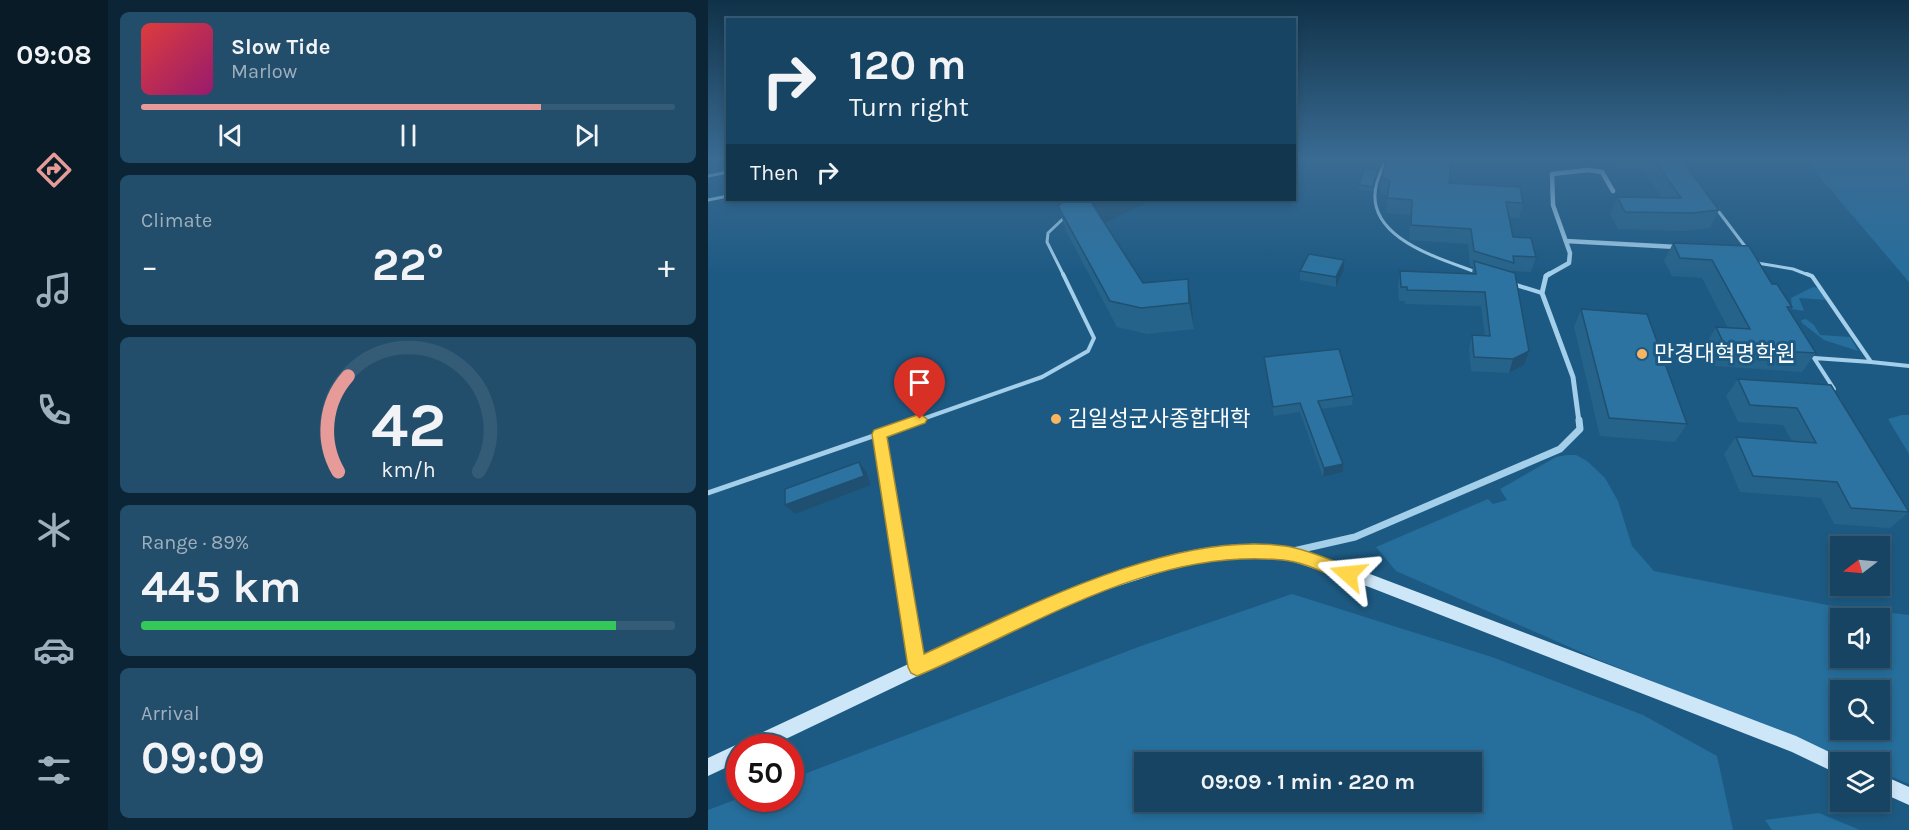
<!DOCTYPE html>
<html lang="en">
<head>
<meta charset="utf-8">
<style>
  :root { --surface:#164462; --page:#234e6b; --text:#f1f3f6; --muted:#9eb0be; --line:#355c77; --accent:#e69b98 }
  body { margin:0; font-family:Karla,"Noto Sans KR",sans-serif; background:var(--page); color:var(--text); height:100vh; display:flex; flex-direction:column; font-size:22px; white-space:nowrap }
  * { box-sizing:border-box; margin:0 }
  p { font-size:20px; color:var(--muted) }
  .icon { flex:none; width:33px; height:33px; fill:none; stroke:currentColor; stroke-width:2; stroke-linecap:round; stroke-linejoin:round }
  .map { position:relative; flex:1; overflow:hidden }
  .panel { display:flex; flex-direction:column; gap:12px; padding:12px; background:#0c2536; width:600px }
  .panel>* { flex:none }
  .hud { position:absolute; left:18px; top:18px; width:570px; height:183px; border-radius:0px; box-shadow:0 3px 9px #0003,0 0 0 2px var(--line); background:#164462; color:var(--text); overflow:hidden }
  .needle { width:39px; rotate:254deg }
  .buttons { position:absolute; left:1122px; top:536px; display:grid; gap:12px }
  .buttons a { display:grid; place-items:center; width:60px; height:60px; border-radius:0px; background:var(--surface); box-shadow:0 3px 9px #0003,0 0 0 2px var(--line); font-size:30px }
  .speed { position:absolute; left:18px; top:734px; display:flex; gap:12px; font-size:30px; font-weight:700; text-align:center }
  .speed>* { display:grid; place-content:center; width:78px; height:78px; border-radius:50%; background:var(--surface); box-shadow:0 3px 9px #0003,0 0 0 2px var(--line); line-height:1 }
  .speed .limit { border:9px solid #d22; background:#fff; color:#111 }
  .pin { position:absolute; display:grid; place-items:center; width:51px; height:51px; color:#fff; margin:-62px -26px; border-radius:50% 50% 50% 0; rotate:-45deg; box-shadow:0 0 6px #0007 }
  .pin .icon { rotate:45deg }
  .me { position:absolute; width:66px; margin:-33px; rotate:288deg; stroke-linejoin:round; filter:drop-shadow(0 0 4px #0008) }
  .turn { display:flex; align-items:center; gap:21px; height:126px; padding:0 24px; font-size:27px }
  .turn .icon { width:78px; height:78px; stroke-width:2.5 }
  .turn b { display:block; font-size:42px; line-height:51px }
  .then { display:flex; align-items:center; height:57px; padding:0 24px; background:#0003; gap:12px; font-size:22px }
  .big { font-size:45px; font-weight:700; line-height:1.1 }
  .panel .widget { flex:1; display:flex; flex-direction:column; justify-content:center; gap:9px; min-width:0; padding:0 21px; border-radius:9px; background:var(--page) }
  .panel .dial { align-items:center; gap:0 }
  .dial svg { height:156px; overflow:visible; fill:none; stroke:var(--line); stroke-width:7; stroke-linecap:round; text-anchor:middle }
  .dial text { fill:var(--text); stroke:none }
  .song { display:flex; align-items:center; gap:18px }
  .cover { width:72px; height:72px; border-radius:9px; background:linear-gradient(135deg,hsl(0 70% 55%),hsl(320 70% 35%)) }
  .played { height:6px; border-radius:3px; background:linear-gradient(90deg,var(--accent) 75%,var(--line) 75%) }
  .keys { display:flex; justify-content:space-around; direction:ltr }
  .heat { display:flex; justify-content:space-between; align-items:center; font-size:33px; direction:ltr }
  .charge { height:9px; border-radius:4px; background:linear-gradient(90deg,#34c759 89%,var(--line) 0) }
  .trip { position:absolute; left:426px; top:752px; width:348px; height:60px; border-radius:0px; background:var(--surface); box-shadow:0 3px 9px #0003,0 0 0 2px var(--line); font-weight:700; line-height:60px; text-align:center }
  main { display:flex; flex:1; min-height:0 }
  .tabs { display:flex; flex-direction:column; width:108px; justify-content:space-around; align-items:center; background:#091b27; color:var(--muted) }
  .tabs .icon { width:42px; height:42px }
  .tabs .selected { color:var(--accent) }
  .tabs b { font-size:27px; color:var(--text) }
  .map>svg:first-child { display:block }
</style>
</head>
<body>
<main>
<nav class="tabs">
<b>09:08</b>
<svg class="icon selected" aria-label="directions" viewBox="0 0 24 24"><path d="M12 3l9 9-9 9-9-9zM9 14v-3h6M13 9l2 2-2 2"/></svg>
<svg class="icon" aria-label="music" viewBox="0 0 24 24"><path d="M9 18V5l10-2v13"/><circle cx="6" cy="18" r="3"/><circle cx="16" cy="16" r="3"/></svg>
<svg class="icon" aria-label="phone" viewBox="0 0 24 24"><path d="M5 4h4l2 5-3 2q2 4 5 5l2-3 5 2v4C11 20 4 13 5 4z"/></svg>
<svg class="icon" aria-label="climate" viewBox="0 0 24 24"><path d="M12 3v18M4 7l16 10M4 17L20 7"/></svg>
<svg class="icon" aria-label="car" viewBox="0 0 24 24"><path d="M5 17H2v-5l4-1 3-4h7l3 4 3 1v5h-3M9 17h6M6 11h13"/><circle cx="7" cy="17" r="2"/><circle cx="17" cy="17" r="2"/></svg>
<svg class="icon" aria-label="filters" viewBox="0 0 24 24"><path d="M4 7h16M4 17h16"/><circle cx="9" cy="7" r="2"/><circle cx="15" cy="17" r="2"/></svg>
</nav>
<section class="panel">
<div class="widget">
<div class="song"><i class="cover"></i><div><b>Slow Tide</b><p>Marlow</p></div></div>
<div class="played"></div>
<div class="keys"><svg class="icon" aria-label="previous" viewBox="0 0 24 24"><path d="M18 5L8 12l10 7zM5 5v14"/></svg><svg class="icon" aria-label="pause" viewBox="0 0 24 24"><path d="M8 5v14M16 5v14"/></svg><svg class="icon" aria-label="next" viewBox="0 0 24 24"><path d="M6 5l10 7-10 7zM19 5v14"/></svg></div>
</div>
<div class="widget"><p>Climate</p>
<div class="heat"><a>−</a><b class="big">22°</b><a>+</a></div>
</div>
<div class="widget dial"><svg viewBox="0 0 100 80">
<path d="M14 69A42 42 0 1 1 86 69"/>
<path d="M14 69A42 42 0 0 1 19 20" stroke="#e69b98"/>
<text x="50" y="56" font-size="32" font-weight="700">42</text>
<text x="50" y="72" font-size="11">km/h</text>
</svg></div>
<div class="widget"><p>Range · 89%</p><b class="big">445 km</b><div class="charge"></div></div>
<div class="widget"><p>Arrival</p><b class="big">09:09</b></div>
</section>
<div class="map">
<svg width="1201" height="830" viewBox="0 0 1201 830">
  <rect width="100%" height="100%" fill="#1d5a83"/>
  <g fill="#266e9c" fill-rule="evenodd">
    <path d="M1100,158H1150L1154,162L1201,164V282L1105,169Z"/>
    <path d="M1105,287L1111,288L1118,300L1091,298L1096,311L1084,309L1083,298Z"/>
    <path d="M1098,319L1106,325L1112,335L1142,337L1150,351L1116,340L1094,323L1093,320Z"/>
    <path d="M1194,415H1201V454L1180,419Z"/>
    <path d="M859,455H868L879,461L897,478L910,501L924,546L946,571L1119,605L1201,615V784L1172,772V762H1147L891,660L688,571L668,547L780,499L785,504L799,500L792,489L848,457ZM1132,618H1172V657H1132ZM1132,690H1172V729H1132Z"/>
    <path d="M584,594L784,657L935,715L1009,756L1025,830H0V810L32,798H82L83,779L433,646ZM436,762H764V801H436Z"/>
    <path d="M1111,813L1152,830H1064L1057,820Z"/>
  </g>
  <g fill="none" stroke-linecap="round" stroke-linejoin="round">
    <g stroke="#a3cfea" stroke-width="3">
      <path d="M681,158C675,163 672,174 669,182C653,237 731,258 768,272"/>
      <path d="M0,176L20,172"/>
      <path d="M0,200L20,196"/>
      <path d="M1008,208L1039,249"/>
      <path d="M1049,263L1085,269L1103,276"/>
      <path d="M356,276L339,242L340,233L357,217"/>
    </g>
    <g stroke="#a3cfea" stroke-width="4">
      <path d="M1099,274L1104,276L1163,362L1106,358L1126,389"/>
      <path d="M805,284L834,293"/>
      <path d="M1163,362L1201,366"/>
      <path d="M206,422L334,377L380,351L386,338L355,274"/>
    </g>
    <g stroke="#a3cfea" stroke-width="5">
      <path d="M171,434L210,420"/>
      <path d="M0,493L171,434L199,604"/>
    </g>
    <path stroke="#a3cfea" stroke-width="6" d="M199,602L209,664"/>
    <g stroke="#a3cfea" stroke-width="4.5">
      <path d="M858,241L969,247"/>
      <path d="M838,276L861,263L862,253L845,205L844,174L880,170L894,172L905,191"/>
    </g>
    <path stroke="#a3cfea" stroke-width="5" d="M841,274L838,276L834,293L865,377L871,422"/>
    <path stroke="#a3cfea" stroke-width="7" d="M581,552L647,537L852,449L872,429L871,420"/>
    <g fill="#cee7f8" fill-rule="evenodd">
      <path d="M518,547H577L662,574L1088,736L1138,760L1139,762H1132V775L1084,752L661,587L577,559H518L473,566L373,598L61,747H32V761L0,776V758L32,743L34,744L36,741L365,587L473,554Z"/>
      <path d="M1172,774L1201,787V805L1172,792Z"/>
    </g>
  </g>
  <g fill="#26638a">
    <path d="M900,158H972L1011,210L1002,228L977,231L910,229L902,214L909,197H953L935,169H906Z"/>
    <path d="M669,173L665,191L651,190V185Z"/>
    <path d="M674,177L741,183L815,203L811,218L801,217L805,237L828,257L823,272L804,271L803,272L816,365L801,373L763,371L761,349L764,335L777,336L773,306L697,304V301H691L690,285L692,271L764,273L765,267L762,266L760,244L701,240L702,215L678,213L680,196L672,192Z"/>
    <path d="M357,200H436L437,203L397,224L435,283L480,279L484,305L486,329L439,334L409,327L358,231L350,206Z"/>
    <path d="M965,243L1064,284L1084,307L1081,310L1108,353L1094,372L1007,366L997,346L1008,327L1020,328L994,278L964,276L956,261Z"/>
    <path d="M636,269L628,287L592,280V271Z"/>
    <path d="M873,309L979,424L967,442L892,436L866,327Z"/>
    <path d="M556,357L645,396L644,405L613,409L635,472L615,477L592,412L566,416L557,366Z"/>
    <path d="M1030,379L1123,385L1201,512L1182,528L1126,524L1113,498L1032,492L1016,454L1028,437L1084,441L1075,425L1030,422L1018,396Z"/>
  </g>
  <g fill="#1f5071">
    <path d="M389,200H436L437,203L390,227L383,202Z"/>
    <path d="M636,260V269L628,287V277Z"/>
    <path d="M480,279L484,305L486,329L481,303Z"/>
    <path d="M821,351L816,365L801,373L805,359Z"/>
    <path d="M151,462L158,471L163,485L87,514L77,505Z"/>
    <path d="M635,464V472L615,477L616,468Z"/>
  </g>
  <g fill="#2c73a1" stroke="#1f5071" stroke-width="1.5">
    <path d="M683,158H743L741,183L812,187L815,203L798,202L805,237L823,238L828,257L805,256L806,263L766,251L763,229L703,225L704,200L679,198L682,181L674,177L678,160H683Z"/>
    <path d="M945,158H972L1011,210L985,213L917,212L909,197L973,198Z"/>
    <path d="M656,168L670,169L665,187L651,185Z"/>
    <path d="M357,200H389L383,202L435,283L480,279L481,303L433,308L402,301L350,206Z"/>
    <path d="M965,243L1041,246L1064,284H1069L1084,307H1079L1108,353L1018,348L1008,327L1042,329L1004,260L972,258Z"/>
    <path d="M601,254L636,260L628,277L592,271Z"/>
    <path d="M766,261L807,273L821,351L805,359L766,357L764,335L782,336L777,292L699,290V287H693L692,271L768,274Z"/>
    <path d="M873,309L939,314L979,424L901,418Z"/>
    <path d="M631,349L645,396L610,401L635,464L616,468L592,403L565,407L556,357Z"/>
    <path d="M1030,379L1123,385L1201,512L1143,508L1129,482L1045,476L1028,437L1108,443L1089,408L1042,405Z"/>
    <path d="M151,462L156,476L77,505V489Z"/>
  </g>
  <linearGradient id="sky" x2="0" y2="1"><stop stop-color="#103248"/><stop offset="0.58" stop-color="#3a6b93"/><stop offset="1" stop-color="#3a6b93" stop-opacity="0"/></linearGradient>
  <rect width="1201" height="274" fill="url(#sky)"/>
  <path fill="#ffd54a" stroke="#a68a30" stroke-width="1.5" d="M212,414L219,419L217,423L179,437L216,654C317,608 464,530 577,546C599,549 625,561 646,569L649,574L646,579L640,582C620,575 597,562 575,560C443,547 326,627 209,676L203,673L200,667L164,434L166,430Z"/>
  <g fill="#fab561" stroke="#1d5a83" stroke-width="2">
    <circle cx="934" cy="354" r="6"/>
    <circle cx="348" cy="419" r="6"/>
  </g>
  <g text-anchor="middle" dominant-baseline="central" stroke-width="6" stroke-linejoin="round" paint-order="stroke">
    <g font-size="22" fill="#fff" stroke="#1d5a83" text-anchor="start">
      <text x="946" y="354">만경대혁명학원</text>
      <text x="360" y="419">김일성군사종합대학</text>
    </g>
  </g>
</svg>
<div class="buttons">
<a><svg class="needle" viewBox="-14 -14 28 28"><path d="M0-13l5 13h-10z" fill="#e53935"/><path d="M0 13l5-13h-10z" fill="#9eb0be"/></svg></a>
<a><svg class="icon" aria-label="sound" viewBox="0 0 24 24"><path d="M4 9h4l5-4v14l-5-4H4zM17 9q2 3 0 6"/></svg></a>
<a><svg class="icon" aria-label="search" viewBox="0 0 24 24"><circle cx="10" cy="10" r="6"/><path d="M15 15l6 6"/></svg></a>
<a><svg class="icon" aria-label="layers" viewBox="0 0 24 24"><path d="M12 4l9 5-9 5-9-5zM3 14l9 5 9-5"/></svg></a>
</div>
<div class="speed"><div class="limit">50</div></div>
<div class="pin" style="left:212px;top:419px;background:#d93025"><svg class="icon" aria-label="arrive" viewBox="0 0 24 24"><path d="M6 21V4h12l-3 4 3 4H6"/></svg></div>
<svg class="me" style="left:640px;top:574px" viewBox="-20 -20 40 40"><path d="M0-17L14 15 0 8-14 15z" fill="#ffd54a" stroke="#fff" stroke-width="4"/></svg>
<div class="trip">09:09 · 1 min · 220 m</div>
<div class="hud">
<div class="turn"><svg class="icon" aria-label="right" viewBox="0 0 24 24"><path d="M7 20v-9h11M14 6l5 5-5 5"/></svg><div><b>120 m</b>Turn right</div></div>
<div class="then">Then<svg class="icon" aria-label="right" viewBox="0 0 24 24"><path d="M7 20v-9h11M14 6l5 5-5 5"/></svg></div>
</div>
</div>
</main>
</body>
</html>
